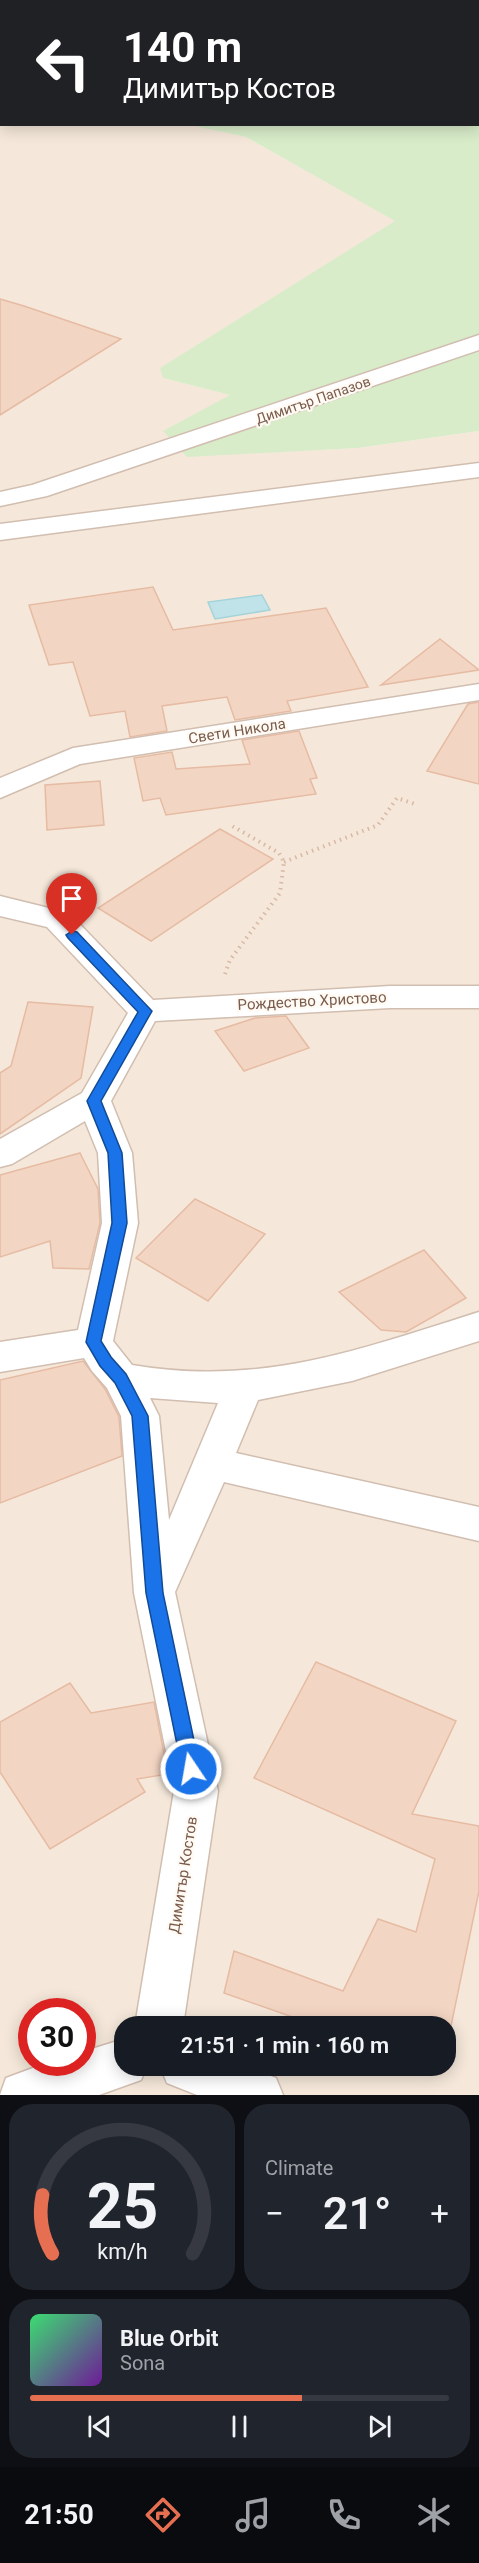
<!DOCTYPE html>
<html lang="en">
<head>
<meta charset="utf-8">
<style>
  :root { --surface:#171b24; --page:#20242c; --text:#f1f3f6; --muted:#9ea1a6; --line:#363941; --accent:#e76f51 }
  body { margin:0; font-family:Roboto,sans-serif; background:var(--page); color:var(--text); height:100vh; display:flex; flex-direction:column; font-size:22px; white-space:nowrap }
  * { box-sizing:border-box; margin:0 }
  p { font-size:20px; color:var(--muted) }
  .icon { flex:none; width:33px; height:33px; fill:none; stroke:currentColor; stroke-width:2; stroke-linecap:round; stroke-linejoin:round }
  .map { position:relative; height:2095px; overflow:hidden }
  .sheet { display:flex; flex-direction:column; gap:9px; padding:9px; background:#0d0f14; flex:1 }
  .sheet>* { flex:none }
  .hud { position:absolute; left:0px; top:0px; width:480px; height:126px; box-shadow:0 3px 15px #0003; background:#202124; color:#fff; overflow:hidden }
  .speed { position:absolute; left:18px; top:1998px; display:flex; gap:12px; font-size:30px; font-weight:700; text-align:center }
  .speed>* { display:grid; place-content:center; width:78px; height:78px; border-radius:50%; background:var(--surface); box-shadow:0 3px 15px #0003; line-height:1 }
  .speed .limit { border:9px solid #d22; background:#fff; color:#111 }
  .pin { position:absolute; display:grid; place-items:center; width:51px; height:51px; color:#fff; margin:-62px -26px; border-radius:50% 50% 50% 0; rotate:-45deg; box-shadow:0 0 6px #0007 }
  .pin .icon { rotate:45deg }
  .me { position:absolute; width:66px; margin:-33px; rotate:348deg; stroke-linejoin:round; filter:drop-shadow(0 0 4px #0008) }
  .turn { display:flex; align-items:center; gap:21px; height:126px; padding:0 24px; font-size:27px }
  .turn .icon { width:78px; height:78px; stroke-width:2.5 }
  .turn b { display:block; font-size:42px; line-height:51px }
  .big { font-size:45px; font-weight:600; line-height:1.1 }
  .sheet .card { flex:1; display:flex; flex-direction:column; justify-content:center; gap:9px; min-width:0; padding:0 21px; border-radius:24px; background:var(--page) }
  .sheet .dial { align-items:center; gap:0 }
  .dial svg { height:156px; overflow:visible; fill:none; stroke:var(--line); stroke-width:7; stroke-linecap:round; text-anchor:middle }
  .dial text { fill:var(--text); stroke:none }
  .song { display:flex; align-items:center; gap:18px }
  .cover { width:72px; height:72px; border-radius:9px; background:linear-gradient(135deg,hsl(140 70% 55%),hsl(280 70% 35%)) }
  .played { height:6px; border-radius:3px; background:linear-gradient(90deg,var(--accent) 65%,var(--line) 65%) }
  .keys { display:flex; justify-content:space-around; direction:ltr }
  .heat { display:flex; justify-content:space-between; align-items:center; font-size:33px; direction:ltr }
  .sheet .tiles { flex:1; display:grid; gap:9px; grid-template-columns:1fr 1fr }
  .card:last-child { grid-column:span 2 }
  .trip { position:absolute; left:114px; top:2016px; width:342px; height:60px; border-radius:24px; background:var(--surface); box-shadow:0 3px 15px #0003; font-weight:600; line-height:60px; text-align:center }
  .dock { display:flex; height:96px; justify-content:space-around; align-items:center; background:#090b0e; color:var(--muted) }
  .dock .icon { width:42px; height:42px }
  .dock .current { color:var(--accent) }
  .dock b { font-size:27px; color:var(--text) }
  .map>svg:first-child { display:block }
</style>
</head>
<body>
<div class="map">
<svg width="479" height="2095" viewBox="0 0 479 2095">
  <rect width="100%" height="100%" fill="#fdf6ec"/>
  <path fill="#f5e8da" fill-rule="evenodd" d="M0,81L2,124H190L246,137L396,221L161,368L163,378L231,395L164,431L187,456L358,448L479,431V2095H0ZM32,2012H82V2062H32ZM124,2026H446V2066H124Z"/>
  <path fill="#d8ecc9" d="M0,0H479V431L358,448L187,457L163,431L230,395L163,378L160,368L395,221L246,137L190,125L478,124V2H2L1,81Z"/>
  <path fill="#bfe3e8" stroke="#a5d3da" stroke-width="1.5" d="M262,595L270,610L215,619L208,602Z"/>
  <g fill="#f3d5c3" stroke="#e6bba3" stroke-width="1.5">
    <path d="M0,299L24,306L121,339L0,415Z"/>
    <path d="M153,587L173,630L326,608L368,687L287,701L291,711L235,720L227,697L162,706L167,731L130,737L125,711L90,716L73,662L49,665L29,605Z"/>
    <path d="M440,639L479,670L381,685Z"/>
    <path d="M479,702V784L427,771L468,704Z"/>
    <path d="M299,731L317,778L310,779L316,794L166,815L160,798L143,801L134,758L172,752L176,769L250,764L242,740Z"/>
    <path d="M100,781L104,825L47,830L45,785Z"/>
    <path d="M220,829L273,859L151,941L98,908Z"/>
    <path d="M28,1002L93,1007L81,1078L0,1134V1073L11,1066Z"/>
    <path d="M286,1016L309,1048L244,1071L215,1031L255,1018Z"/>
    <path d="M80,1153L98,1189L100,1223L89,1269L53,1268L50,1241L0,1257V1175Z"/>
    <path d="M195,1199L265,1234L208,1301L136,1258Z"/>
    <path d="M424,1250L466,1298L406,1332L381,1330L339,1292Z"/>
    <path d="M83,1361L105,1389L119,1417L122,1456L0,1503V1380Z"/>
    <path d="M316,1662L456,1721L412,1814L479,1826V1891L446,2050V2026H318L224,1993L234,1951L343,1991L378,1919L416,1932L435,1859L254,1778Z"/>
    <path d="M70,1683L91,1713L154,1702L168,1774L137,1779L145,1792L50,1849L0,1772V1722Z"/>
  </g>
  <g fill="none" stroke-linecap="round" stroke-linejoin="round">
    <defs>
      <g id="minor">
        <path d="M479,335V350L47,496L0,506V492L32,485Z"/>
        <path d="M479,463V477L0,540V524Z"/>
        <path d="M479,684V700L80,764L0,798V778L73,748Z"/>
        <path d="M0,896L69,913L153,1000L390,986H479V1008H390L155,1021L111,1101L132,1153L138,1223L113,1341L132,1365C261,1387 358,1350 479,1312V1341L352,1381L258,1400L236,1453L479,1507V1541L224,1482L175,1592L218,1791L183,2026H135L174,1791L134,1593L121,1416L107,1388L92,1371L84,1358L0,1372V1342L78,1330L102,1223L98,1153L85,1121L12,1164L0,1167V1139L82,1093L128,1013L47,927L0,916ZM150,1398L218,1403L169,1520L159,1416Z"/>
        <path d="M124,2039V2066H147L141,2080L99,2095H0L6,2078L49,2062H82V2052Z"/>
        <path d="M160,2066H245L276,2078L283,2095H197L167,2083Z"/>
      </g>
    </defs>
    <use href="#minor" stroke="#d1beb0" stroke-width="3"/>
    <g stroke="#d9b8a5" stroke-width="4" stroke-dasharray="1.5 4.5" stroke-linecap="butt">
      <path d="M284,862L378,825L397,798L415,804"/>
      <path d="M225,974L230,960L280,893L284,862L279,853L232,826"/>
    </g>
    <use href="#minor" fill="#fff" fill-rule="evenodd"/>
  </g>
  <path fill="#1a73e8" stroke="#114b97" stroke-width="1.5" d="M72,931L77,932L152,1011L101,1101L122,1153L127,1223L101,1341L111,1357L126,1374L148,1416L163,1593L200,1769L198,1774L191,1777L185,1774L182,1769L146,1593L132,1416L115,1383L100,1366L86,1342L112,1223L108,1153L87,1101L138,1012L68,938L66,935Z"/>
  <g text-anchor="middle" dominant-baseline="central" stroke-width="4.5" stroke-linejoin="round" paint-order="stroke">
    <g font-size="14" fill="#7a5c4d" stroke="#fffaf3">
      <text transform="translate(313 400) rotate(-19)">Димитър Папазов</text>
    </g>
    <g font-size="15" fill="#7a5c4d" stroke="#fffaf3">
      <text transform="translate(237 731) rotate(-9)">Свети Никола</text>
      <text transform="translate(312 1001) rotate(-3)">Рождество Христово</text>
      <text transform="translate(183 1875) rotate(-81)">Димитър Костов</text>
    </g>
  </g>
</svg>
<div class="speed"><div class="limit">30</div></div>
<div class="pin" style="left:72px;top:935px;background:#d93025"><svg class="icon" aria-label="arrive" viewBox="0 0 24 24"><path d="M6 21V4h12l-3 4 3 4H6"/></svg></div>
<svg class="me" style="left:191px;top:1769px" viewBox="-20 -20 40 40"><circle r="17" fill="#1a73e8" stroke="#fff" stroke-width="3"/><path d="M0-11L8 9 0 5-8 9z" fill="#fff"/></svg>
<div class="trip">21:51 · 1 min · 160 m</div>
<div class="hud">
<div class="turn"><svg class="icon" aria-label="left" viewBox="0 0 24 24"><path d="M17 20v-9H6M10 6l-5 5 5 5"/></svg><div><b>140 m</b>Димитър Костов</div></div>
</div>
</div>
<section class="sheet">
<div class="tiles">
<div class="card dial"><svg viewBox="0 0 100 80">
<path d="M14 69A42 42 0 1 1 86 69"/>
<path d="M14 69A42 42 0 0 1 9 39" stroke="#e76f51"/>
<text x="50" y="56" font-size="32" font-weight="700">25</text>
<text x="50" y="72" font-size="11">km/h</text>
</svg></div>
<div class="card"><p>Climate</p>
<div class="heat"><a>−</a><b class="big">21°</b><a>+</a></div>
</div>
<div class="card">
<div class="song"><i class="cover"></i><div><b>Blue Orbit</b><p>Sona</p></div></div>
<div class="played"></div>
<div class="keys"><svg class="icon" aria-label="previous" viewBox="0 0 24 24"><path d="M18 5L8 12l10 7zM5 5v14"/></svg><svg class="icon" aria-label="pause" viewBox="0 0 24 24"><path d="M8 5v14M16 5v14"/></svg><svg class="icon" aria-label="next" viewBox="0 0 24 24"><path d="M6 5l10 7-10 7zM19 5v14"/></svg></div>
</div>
</div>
</section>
<nav class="dock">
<b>21:50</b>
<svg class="icon current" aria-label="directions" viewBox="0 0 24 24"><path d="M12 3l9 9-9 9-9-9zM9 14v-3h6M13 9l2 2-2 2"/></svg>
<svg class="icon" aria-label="music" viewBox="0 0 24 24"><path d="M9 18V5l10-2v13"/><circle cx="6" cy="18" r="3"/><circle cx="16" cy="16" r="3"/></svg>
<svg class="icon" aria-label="phone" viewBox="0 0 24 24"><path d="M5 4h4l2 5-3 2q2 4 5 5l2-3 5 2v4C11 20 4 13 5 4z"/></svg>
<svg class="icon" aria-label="climate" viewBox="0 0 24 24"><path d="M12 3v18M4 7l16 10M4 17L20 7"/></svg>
</nav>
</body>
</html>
